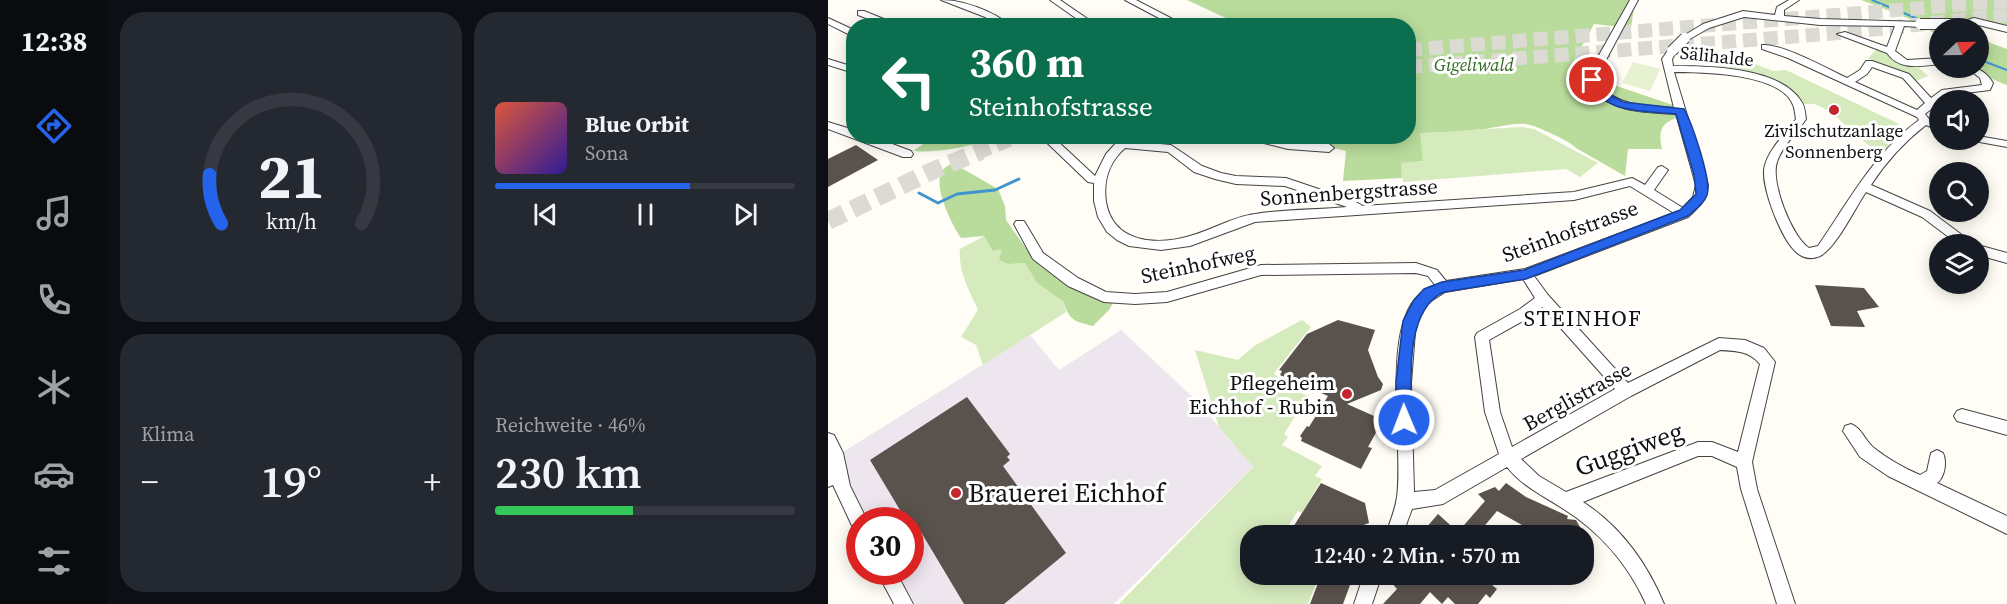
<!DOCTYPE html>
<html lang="de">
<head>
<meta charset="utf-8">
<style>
  :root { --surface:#171b24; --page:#242831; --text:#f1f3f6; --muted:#9ea1a6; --line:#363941; --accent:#2563eb }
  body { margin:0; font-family:"Source Serif 4",serif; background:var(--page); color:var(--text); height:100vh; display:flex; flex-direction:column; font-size:22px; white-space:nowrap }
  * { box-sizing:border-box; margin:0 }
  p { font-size:20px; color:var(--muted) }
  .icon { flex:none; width:33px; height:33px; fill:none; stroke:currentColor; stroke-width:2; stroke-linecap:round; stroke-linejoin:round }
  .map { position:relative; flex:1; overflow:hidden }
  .panel { display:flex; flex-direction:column; gap:12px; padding:12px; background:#0d0f14; width:720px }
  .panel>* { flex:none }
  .guide { position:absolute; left:18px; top:18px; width:570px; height:126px; border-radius:24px; box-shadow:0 3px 15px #0003; background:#0b6e4f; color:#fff; overflow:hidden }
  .needle { width:39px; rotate:68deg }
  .fabs { position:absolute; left:1101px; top:18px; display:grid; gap:12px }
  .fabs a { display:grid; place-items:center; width:60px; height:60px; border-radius:50%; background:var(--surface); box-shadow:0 3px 15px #0003; font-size:30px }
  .speed { position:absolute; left:18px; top:507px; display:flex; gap:12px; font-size:30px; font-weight:700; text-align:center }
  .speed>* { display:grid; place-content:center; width:78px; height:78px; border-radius:50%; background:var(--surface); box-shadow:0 3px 15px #0003; line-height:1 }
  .speed .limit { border:9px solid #d22; background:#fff; color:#111 }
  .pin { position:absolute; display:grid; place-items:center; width:51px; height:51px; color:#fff; margin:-26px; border:3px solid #fff; border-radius:50%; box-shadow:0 2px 6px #0007 }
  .me { position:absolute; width:66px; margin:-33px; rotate:359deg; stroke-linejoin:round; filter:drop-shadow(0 0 4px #0008) }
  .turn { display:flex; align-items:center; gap:21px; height:126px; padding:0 24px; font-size:27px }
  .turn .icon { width:78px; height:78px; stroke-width:2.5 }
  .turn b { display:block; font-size:42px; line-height:51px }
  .big { font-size:45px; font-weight:600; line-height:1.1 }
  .panel .tile { flex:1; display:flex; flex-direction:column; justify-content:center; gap:9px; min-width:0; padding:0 21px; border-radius:24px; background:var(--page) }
  .panel .dial { align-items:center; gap:0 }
  .dial svg { height:156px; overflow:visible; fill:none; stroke:var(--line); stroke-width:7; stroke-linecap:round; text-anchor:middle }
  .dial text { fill:var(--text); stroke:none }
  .song { display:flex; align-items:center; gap:18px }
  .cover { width:72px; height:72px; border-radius:9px; background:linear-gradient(135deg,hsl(10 70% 55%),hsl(250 70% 35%)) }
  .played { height:6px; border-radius:3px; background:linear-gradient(90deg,var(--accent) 65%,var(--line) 65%) }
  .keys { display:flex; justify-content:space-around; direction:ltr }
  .heat { display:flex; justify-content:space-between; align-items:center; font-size:33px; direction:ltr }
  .charge { height:9px; border-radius:4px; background:linear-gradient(90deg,#34c759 46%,var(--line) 0) }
  .panel .tiles { flex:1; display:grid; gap:12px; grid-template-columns:repeat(2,1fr) }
  .trip { position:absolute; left:412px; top:525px; width:354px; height:60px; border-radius:24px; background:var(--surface); box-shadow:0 3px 15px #0003; font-weight:600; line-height:60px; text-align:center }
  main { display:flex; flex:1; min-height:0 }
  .menu { display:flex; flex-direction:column; width:108px; justify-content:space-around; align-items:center; background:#090b0e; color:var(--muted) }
  .menu .icon { width:42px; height:42px }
  .menu .on { color:var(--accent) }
  .menu b { font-size:27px; color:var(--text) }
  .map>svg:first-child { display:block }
</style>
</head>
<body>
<main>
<nav class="menu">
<b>12:38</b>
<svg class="icon on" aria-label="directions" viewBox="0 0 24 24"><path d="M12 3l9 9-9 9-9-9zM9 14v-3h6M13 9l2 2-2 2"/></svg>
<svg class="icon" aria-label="music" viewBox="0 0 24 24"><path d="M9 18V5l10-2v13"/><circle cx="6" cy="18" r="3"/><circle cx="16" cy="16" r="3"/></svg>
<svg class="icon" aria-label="phone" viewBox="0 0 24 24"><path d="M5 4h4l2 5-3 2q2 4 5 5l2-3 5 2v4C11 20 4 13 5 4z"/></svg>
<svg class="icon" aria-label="climate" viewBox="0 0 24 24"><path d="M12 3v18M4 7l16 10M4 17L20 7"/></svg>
<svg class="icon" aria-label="car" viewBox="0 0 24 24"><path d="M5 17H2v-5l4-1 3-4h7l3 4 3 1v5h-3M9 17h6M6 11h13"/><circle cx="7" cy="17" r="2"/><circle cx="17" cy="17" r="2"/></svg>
<svg class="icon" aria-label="filters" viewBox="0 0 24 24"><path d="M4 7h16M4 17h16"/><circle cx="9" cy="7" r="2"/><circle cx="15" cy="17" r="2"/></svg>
</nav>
<section class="panel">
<div class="tiles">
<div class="tile dial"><svg viewBox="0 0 100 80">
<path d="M14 69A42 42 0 1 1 86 69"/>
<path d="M14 69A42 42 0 0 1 8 44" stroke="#2563eb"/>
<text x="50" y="56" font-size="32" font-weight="700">21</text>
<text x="50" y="72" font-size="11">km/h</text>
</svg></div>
<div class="tile">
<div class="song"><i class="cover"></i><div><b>Blue Orbit</b><p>Sona</p></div></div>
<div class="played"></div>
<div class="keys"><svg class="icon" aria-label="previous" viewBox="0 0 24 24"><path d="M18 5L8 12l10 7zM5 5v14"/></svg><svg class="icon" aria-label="pause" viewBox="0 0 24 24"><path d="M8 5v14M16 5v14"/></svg><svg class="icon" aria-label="next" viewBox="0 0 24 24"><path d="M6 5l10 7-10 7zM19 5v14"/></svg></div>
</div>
<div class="tile"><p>Klima</p>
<div class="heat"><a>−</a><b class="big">19°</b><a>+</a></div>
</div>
<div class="tile"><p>Reichweite · 46%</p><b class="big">230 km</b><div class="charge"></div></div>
</div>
</section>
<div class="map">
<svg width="1179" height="604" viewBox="0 0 1179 604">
  <rect width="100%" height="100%" fill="#fffdf5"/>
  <path fill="#eee6ef" d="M293,330L369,401L425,467L286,604H87L69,572H82V520H41L7,457L202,335L231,370Z"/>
  <g fill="#d5ebbd">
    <path d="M1050,48L1058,51L1064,60L1076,65L1089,66L1100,76L1088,81L1084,77L1047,63L1040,58Z"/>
    <path d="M881,53L906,56L945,71L958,70L1071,124L1059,141L1061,146L1055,153C1028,142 1014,115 989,105C985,103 979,104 974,104L963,92L907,70L872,61Z"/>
    <path d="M694,127L706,129L770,163L752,177L738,169L575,182L572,163L595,161L591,133Z"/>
    <path d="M156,236L174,249L182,264L197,263L209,283L236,302L238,312L155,365L148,345L133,337L150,310C141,290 130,271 132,249Z"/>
    <path d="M474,320L483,327L446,373L458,387L480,396L456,434L460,437L454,445L494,466L487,476L494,479L474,513L470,511L454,535L423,536V574L491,575L480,604H291L425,467L391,427L367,350L410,360L426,346Z"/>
  </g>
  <g fill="#b9dc9c">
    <path d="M359,0H807L803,28L766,24L741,70L851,107V117C833,123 830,130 834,149H800L797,176L748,148C742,141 709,126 698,124C685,123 670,127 657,129C635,131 613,132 592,133L595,161L573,163L574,178L515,181L518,151L486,143L488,137L580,136V26L413,25Z"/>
    <path d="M1033,0H1179V28C1160,22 1144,17 1124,20L1137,28H1112L1111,39C1100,22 1053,8 1033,0Z"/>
    <path d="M1151,39L1156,43L1160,42L1179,49V85L1156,76L1143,68H1150Z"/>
    <path d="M93,137H161C147,148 102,153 85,151L98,142Z"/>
    <path d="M136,161L130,166L170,189L177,206L178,220L202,254L287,299L281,310L265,326C248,322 240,320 236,302L209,283L197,263L181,264L171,260L174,249L165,251L156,236L133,238C124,225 100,179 118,167C122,163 131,163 136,161Z"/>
  </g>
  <path fill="#e6f2cf" d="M805,62L832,69L822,91L794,83Z"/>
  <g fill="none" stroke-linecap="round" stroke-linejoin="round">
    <g stroke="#3f96cf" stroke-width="2">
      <path d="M1044,0L1095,21"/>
      <path d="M1150,59L1179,70"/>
    </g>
    <path stroke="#3f96cf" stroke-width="3" d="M91,193L110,203L129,194L167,190L191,179"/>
  </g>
  <g fill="#5a524d">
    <path d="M28,145L50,160L0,187V159Z"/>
    <path d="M987,285L1036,288L1051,307L1029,311L1037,327L1003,326Z"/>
    <path d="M510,320L547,330L540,350L550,377L555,384L553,390L519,404L555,420L540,447L544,448L533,469L473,441L474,438L472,436L479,426L481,427L500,396L452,375L454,371L451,370L479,334Z"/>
    <path d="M139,397L182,454L179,457L182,460L175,466L238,553L176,604H136L87,522L82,525V520H78L42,460Z"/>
    <path d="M493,483L537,503L541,523L506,536H468L462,532Z"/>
    <path d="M678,483L698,497L740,516L739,519L748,520L757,536H722L694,525L669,511L648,536H591L610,514L630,532L657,501L650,494L667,487L671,491Z"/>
    <path d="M502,574H517L514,582L522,585L515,604H482L492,578L498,580Z"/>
    <path d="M556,574H641L652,585L657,579L669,589L662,598L658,594L650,604H627L620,597L614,604L602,592L592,604H555L569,589Z"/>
  </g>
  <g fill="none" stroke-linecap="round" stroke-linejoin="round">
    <g stroke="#dbdad3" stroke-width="14" stroke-dasharray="14 7" stroke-linecap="butt">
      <path d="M580,50L1179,1"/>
      <path d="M580,67L1023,32L1179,15"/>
      <path d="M149,153L191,136"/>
    </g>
    <path stroke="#dbdad3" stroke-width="18" stroke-dasharray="18 9" stroke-linecap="butt" d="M0,221L104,171L153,151"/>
    <defs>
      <g id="minor">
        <path d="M113,0C136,0 165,11 183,26H172L157,17Z"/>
        <path d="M222,0H232L270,26H259Z"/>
        <path d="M297,0H308L358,26H346Z"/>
        <path d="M802,0H810L771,73V85C792,107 818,106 846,108L834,59L841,49L844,48L849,51L844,59L845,66C880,66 952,67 973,101C977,106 977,113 978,119C969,133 954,146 949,162C942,182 964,237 981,248L990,246C1021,201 1046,153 1091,120L1089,117L960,58L934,49V45C953,43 1000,69 1019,78L1032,70L1038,61H1044L1081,74L1103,98L1114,90L1154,85L1152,78L1139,68C1152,68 1158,72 1165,83L1162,90L1121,95L1097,114L1101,119L1112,124V131L1098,125C1076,142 1058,162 1043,185L1102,211L1142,241L1144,244H1130L1094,217L1038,192C1027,208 1008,248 992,256C983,260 974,258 967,251C953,238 931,183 937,165C942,147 958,134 968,119C967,115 967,109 965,105C953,73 874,72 846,72L880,185C879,199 870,208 860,217L706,276L720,295L800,383L891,338L917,340L936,348L947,362L924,462L929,489L967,604H949L913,489L909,467L884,456H870L755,502C792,526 819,563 836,604H818C800,564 771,531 734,508C714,495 694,486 679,467L615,504L584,509L574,536H557C562,522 567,511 569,497C576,449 553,328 591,295C595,291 602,288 607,285L600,276L588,273L433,275L339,302L307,304L276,302L240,286L205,259L186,224L188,221H196L215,253L250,278L278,292L307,294L339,292L433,265L588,263L609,270L618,281L697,269L846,213L802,186L746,200L427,222L362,246L333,250L301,246L289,240L279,232L270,217L266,201V183L260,182L212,136H224L267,176L278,154L288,143V136H298L299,141L343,145L374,166L393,173L408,176L458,178L526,201L535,206L746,192L804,178L817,185L830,167L834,166L840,170L826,190L855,208L865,197L868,185L848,114C816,112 783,113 761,86V73ZM1044,67L1075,78L1097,103L1089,110L1027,82L1039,74ZM297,148L340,152L366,172L387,179L408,184L457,186L519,207C488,210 457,209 427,214C404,217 384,230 362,236C328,246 285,243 278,202C275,181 281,162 297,148ZM695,279L707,298L692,309L649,333L647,337L657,412L671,454L607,490L586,492L583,383L587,332L592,314L600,303L617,292ZM714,307L787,389L684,447L672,412L661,340L702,317ZM892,350C909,351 921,351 932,364L910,452L884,442H870L738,492L711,476L693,459L803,396Z"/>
        <path d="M961,0H971L956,10V16L992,19L1095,22L1096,24L1092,27L1076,26L1067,51L1079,60L1112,58V64C1093,66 1071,71 1059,53L1009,34L1017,32L1059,47L1067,26L992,25L916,17L881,28L860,40L852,38L875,24L915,11L947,15L949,7Z"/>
        <path d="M30,11H36L73,26H59L30,15Z"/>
        <path d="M0,18L26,30V37L0,24Z"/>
        <path d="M1146,18L1179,26V32L1146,24L1131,27L1127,24Z"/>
        <path d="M0,59L26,67V73L0,65Z"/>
        <path d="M0,122L26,130V136H43L83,151L85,154L83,157H75L0,129Z"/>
        <path d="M407,136H431L460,143L501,144L506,148L501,152L460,149Z"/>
        <path d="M1150,136L1179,141V147L1146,141L1145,140H1150Z"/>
        <path d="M1150,245L1179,253V263L1150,255Z"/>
        <path d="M1134,409L1179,421V435L1129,421L1126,416L1129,411Z"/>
        <path d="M1023,424C1034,428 1037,441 1046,448C1060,459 1076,468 1092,475L1099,471L1103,453L1109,450L1115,453C1119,462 1117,477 1109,483L1179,516V534L1060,476L1032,457L1015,431L1017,426Z"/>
        <path d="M0,433L6,435L15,453L22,486L39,520H32V532L26,530L5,485L0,487Z"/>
        <path d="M49,572H68L85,604H66Z"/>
        <path d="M536,574H554L544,604H526Z"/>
      </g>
    </defs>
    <use href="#minor" stroke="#444" stroke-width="2"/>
    <use href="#minor" fill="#fff" fill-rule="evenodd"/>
    <defs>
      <g id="minor-bridge">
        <path d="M1092,24H1131"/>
        <path d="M844,51L857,38"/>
      </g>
    </defs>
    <use href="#minor-bridge" stroke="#444" stroke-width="12" stroke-linecap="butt"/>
    <use href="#minor-bridge" stroke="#fff" stroke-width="10"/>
  </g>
  <path fill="#2563eb" stroke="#184099" stroke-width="1.5" d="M764,77L768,78L775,91L795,102L856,109C864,123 884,181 879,195C876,204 867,210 860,216L698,279L616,292C576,310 583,382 584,420L582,425L576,427L571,425L568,420V382L575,321L586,300L596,289L614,282L696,270L852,210L868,194L866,175L848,114C814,110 777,115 759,80Z"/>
  <g fill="#c4262e" stroke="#fff" stroke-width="2">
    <circle cx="1006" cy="110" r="6"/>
    <circle cx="519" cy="394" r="6"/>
    <circle cx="128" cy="493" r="6"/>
  </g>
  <g text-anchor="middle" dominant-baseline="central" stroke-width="6" stroke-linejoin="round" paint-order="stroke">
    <g font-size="18" fill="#111" stroke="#fff">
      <text transform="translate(889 56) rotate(6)">Sälihalde</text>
    </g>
    <g font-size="18" font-style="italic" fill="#2f6b1f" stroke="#fff">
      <text x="646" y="64">Gigeliwald</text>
    </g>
    <g font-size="18" fill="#111" stroke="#fff">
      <text x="1006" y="130">Zivilschutzanlage<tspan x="1006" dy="21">Sonnenberg</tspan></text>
    </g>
    <g font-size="21" fill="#111" stroke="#fff">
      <text transform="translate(521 192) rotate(-4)">Sonnenbergstrasse</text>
      <text transform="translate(742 231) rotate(-20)">Steinhofstrasse</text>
      <text transform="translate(370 264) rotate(-12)">Steinhofweg</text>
      <text transform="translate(749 396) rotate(-29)">Berglistrasse</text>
    </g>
    <g font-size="21" fill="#111" stroke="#fff" text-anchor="end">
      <text x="507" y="382">Pflegeheim<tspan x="507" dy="24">Eichhof - Rubin</tspan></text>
    </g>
    <g font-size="22" letter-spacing="1.5" fill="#111" stroke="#fff">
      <text x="755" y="318">STEINHOF</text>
    </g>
    <g font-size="26" fill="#111" stroke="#fff">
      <text transform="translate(801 449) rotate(-20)">Guggiweg</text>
    </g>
    <g font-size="26" fill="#111" stroke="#fff" text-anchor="start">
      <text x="140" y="493">Brauerei Eichhof</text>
    </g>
  </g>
</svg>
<div class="fabs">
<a><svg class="needle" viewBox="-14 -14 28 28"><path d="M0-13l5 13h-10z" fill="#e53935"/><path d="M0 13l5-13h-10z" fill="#9ea1a6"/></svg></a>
<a><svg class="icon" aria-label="sound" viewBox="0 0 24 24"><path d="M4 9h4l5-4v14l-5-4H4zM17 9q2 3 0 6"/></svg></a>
<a><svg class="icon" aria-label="search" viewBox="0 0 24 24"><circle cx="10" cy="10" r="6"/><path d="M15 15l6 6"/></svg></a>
<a><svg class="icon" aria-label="layers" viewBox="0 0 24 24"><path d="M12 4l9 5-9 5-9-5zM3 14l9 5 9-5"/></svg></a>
</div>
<div class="speed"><div class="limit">30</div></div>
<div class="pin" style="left:764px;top:80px;background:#d93025"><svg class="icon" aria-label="arrive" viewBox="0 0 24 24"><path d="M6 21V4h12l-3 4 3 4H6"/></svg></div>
<svg class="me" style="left:576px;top:420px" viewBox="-20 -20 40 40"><circle r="17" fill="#2563eb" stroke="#fff" stroke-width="3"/><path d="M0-11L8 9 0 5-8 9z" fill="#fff"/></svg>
<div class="trip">12:40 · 2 Min. · 570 m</div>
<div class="guide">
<div class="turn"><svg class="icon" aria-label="left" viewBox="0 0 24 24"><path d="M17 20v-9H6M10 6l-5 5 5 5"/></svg><div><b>360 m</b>Steinhofstrasse</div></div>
</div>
</div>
</main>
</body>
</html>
